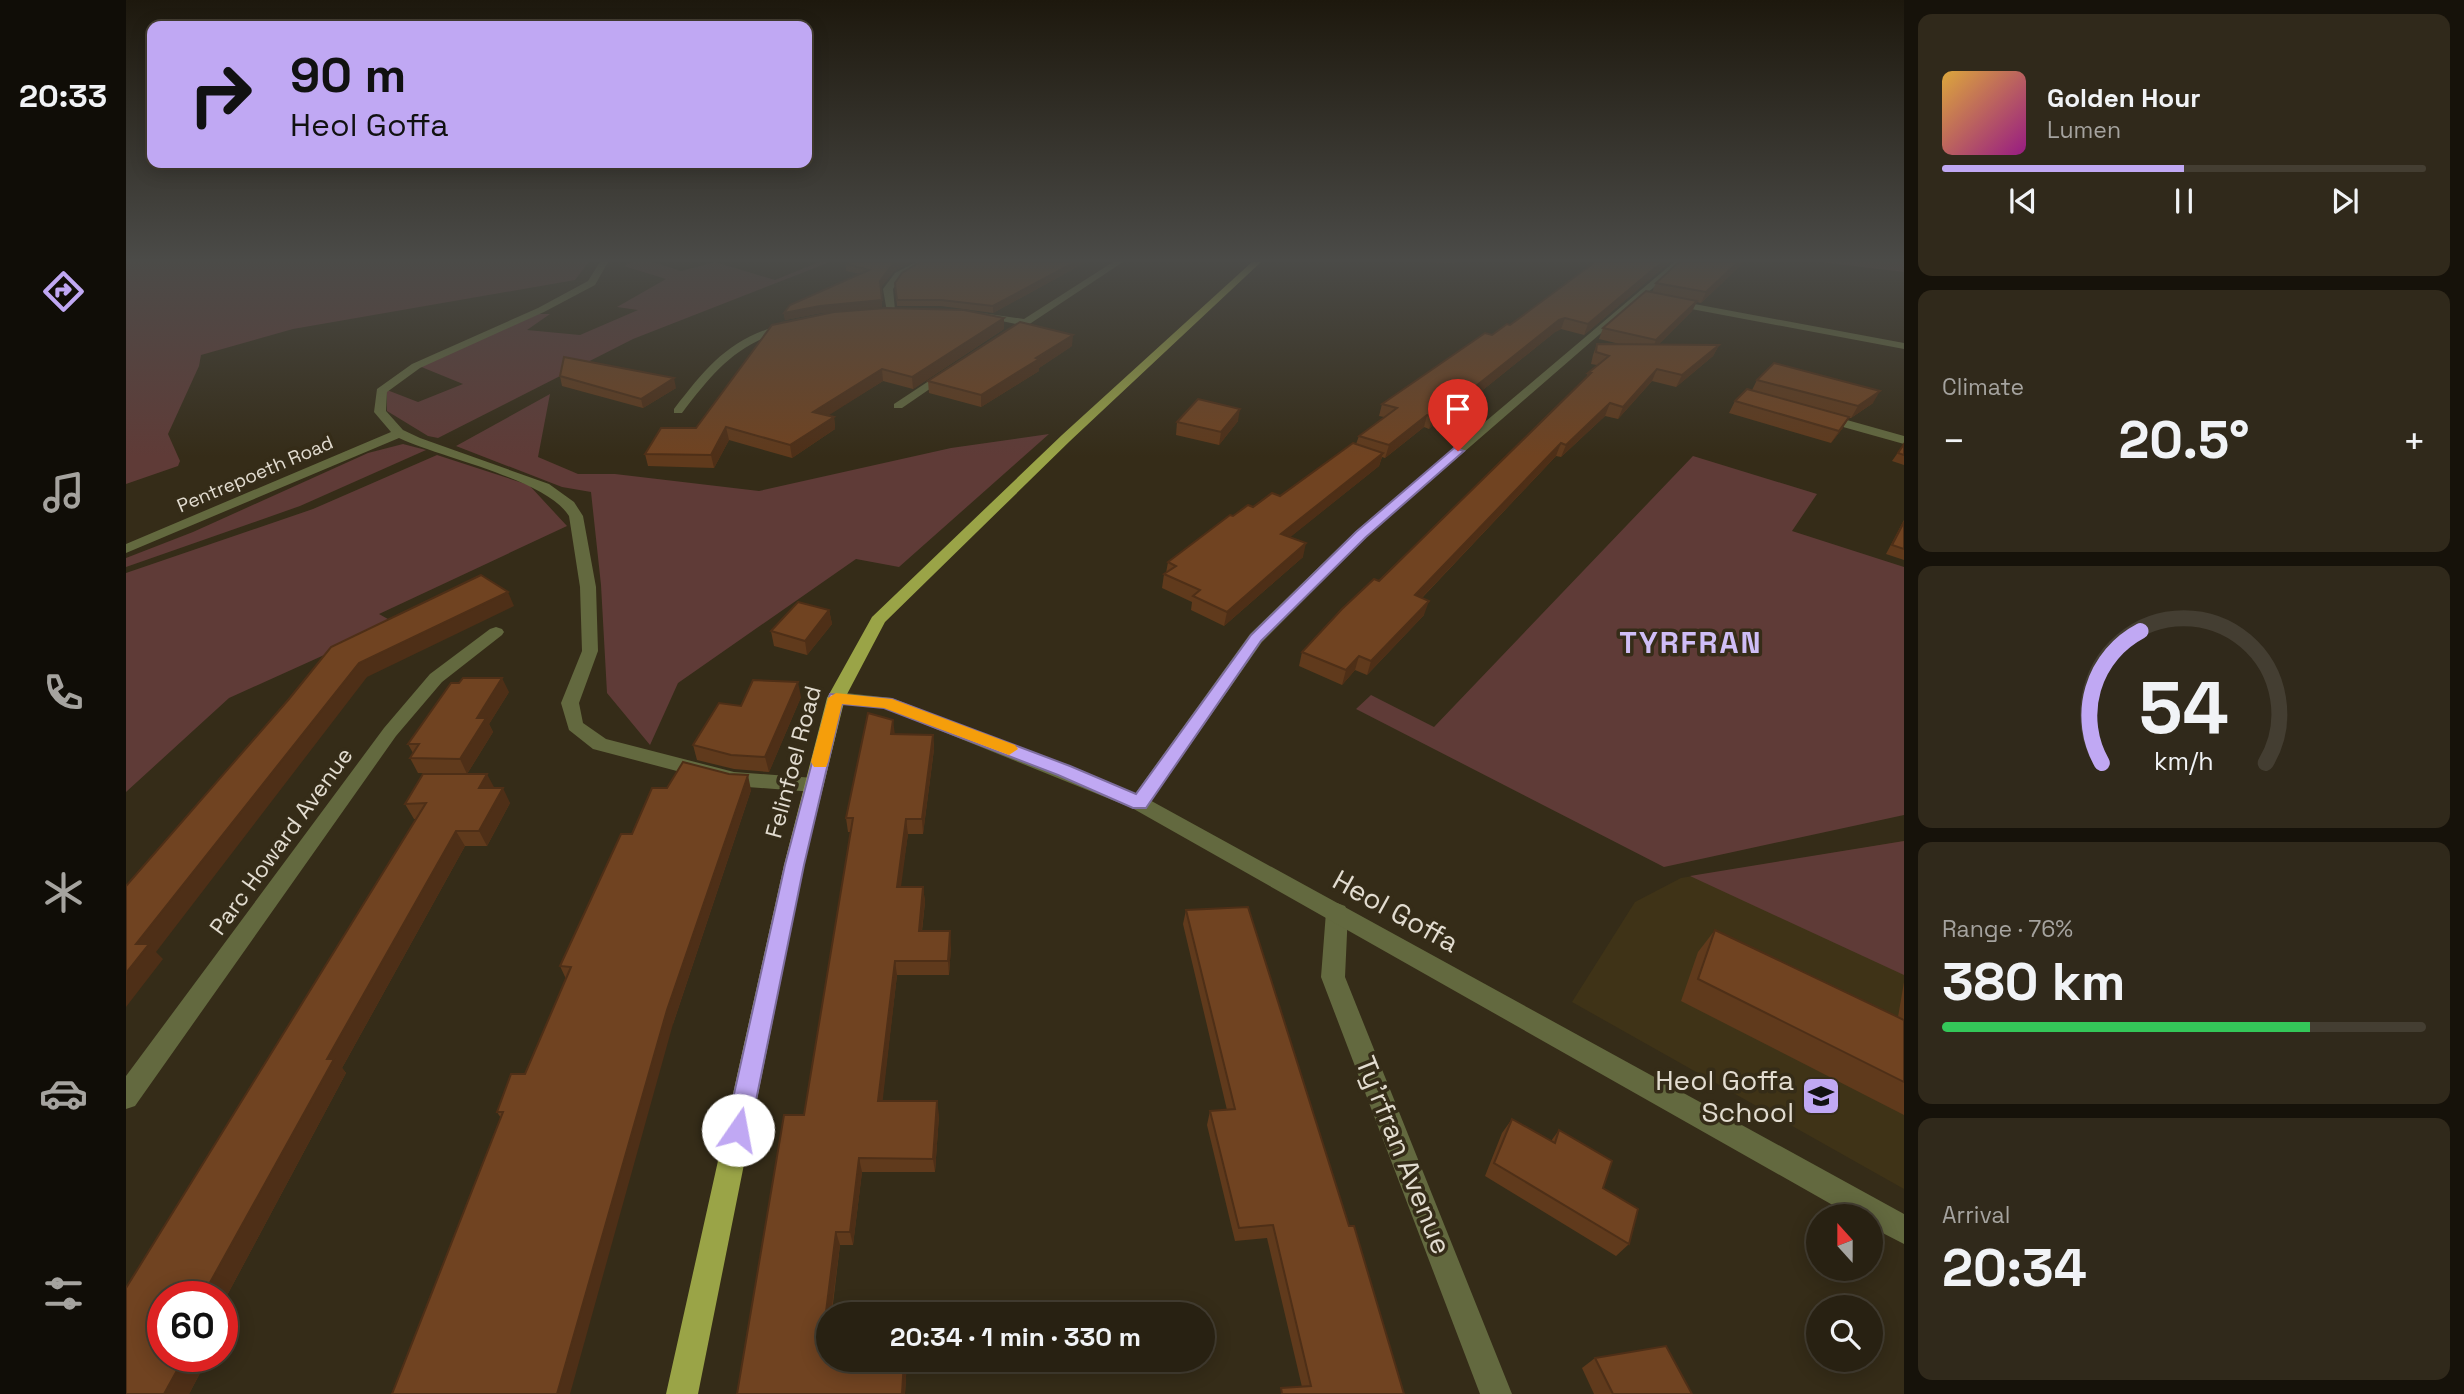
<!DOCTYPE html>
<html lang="en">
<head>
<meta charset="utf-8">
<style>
  :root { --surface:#282112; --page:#30291b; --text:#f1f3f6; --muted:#a5a39f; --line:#443e32; --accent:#c0a8f3 }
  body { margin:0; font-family:"Space Grotesk",sans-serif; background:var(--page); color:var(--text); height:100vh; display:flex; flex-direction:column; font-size:26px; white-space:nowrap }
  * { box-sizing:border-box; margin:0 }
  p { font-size:23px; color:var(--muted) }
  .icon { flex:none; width:38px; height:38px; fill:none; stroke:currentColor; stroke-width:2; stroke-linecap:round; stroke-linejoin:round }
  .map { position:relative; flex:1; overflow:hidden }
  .side { display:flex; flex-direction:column; gap:14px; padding:14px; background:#16120a; width:560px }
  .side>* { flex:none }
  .banner { position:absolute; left:21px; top:21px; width:665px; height:147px; border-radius:14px; box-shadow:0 4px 18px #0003,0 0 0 2px var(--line); background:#c0a8f3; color:#111; overflow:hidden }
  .needle { width:46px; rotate:339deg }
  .buttons { position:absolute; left:1680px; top:1204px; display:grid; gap:14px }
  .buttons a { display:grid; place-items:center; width:77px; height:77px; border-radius:50%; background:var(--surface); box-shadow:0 4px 18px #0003,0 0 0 2px var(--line); font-size:35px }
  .speed { position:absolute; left:21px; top:1281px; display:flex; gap:14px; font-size:35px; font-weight:700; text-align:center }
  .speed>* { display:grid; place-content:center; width:91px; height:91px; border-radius:50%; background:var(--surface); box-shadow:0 4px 18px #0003,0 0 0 2px var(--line); line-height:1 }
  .speed .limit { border:10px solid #d22; background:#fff; color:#111 }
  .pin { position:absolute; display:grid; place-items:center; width:60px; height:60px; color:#fff; margin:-72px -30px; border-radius:50% 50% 50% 0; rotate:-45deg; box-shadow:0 0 7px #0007 }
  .pin .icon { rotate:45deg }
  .me { position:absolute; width:77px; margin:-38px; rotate:12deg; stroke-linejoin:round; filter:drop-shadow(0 0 5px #0008) }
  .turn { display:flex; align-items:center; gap:24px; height:147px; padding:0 28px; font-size:32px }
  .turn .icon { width:91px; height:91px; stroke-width:2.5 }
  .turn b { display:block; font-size:49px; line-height:60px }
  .big { font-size:52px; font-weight:700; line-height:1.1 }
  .side .card { flex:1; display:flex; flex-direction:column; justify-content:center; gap:10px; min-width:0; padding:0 24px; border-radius:14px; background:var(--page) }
  .side .dial { align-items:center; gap:0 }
  .dial svg { height:182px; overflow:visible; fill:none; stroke:var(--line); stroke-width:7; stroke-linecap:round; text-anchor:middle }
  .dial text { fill:var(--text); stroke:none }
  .song { display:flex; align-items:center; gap:21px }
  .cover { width:84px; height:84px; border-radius:10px; background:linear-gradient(135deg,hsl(40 70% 55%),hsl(310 70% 35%)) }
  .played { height:7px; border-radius:4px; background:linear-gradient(90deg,var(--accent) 50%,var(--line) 50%) }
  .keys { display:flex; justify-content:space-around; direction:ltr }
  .heat { display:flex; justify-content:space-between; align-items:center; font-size:38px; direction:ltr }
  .charge { height:10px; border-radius:5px; background:linear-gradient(90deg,#34c759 76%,var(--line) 0) }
  .trip { position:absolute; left:690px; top:1302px; width:399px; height:70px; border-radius:35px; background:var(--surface); box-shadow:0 4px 18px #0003,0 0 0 2px var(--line); font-weight:700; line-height:70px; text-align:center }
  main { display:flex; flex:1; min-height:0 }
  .tabs { display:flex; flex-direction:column; width:126px; justify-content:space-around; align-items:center; background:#100d07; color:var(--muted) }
  .tabs .icon { width:49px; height:49px }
  .tabs .active { color:var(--accent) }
  .tabs b { font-size:32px; color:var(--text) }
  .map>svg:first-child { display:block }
</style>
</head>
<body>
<main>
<nav class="tabs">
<b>20:33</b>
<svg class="icon active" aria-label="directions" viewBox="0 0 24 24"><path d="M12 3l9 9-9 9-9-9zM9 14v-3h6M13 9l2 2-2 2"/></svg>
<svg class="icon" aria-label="music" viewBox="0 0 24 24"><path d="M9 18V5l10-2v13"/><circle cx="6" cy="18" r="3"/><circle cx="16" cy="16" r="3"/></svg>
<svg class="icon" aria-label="phone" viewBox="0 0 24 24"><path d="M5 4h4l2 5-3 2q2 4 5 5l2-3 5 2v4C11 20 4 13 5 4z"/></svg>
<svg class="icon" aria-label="climate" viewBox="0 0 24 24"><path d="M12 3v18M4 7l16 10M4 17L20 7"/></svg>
<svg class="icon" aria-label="car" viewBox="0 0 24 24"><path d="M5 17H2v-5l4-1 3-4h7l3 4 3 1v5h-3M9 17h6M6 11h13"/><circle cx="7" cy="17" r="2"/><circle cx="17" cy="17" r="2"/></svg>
<svg class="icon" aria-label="filters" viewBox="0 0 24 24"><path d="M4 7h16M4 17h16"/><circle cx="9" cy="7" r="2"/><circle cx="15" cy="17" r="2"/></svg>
</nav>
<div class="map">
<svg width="1778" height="1394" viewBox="0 0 1778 1394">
  <rect width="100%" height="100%" fill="#352c18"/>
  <path fill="#3f3317" d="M1778,841V1189L1446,1002L1509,902L1555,878Z"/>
  <g fill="#5f3b37">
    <path d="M0,262H463L449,280L167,329L75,355L73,366L42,434L54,461L52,466L0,484Z"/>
    <path d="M506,262H527L555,271L589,262L649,280L693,262H704L507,339L312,438L302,436L261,411V390L292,402L337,384L293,366L412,314H424L401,330L454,335L512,310L491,307L540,279L498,266Z"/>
    <path d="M1694,262H1778V272Z"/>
    <path d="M424,394L412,457L452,474H489L633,491L825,448L923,434L773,567L730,559L552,683L524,745L481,693L475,585L465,492L436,487L330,446Z"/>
    <path d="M277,444L300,450L174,506L0,567V558L67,532L242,453Z"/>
    <path d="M311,455L403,485L441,526L253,614L269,623L103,698L0,792V573L187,509Z"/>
    <path d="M1567,456L1691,494L1666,531L1778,567V815L1538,867L1230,709L1245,695L1308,727Z"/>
    <path d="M1778,841V975L1564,876Z"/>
  </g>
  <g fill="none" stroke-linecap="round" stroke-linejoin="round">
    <g fill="#63693f" fill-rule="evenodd">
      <path d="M474,262H482L469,285L418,312L294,368L261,392L260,411L277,430L294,438L423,484L448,502L457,516L470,587L472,651L453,703L457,723L480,739L608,772L688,778L695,780L698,785L695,790L688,792L608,786L467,749L443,730L435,703L456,651L454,587L443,516C420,479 315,458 273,438L0,553V544L265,432L248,412L251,389L286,364L412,308L462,281Z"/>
      <path d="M790,262H801L775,277L767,289L769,310L761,312L757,289L769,273Z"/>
      <path d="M987,262H997L893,331L884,329L890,324L851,316L856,313L898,319Z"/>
      <path d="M1548,262H1557L1240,537L1136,642L1020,808L1013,810L1006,808L1003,803L1006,798L1124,634L1230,531Z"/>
      <path d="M1547,300L1778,343V349L1544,305L1542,303Z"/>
      <path d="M661,323L666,326L665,328C610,344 589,370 556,413H548V409C583,364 604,338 661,323Z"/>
      <path d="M818,371L827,373L776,408H768V404Z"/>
      <path d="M1696,413L1778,436V444L1692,420V414Z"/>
      <path d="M370,627L376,629L378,632L376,635L316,682L270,736L9,1106L0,1109V1076L258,728L304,674L364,629Z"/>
      <path d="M1211,903L1219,906L1222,912L1219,977L1386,1394H1354L1195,977L1200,912L1203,906Z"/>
    </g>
    <path fill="#63693f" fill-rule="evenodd" d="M710,692L766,698L1020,798L1778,1214V1244L1745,1227V1216H1726L1006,808L758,708L704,702L701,698L704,694Z"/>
    <path fill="#9aa447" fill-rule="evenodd" d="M1126,262H1135L944,441L759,622L719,698L678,865L572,1394H540L658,865L701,698L746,617L936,435Z"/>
  </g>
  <g fill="#603a1c">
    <path d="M726,262H785L768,271L755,287L756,307L695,313L659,320L658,313L734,274L720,271V264Z"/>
    <path d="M794,262H960L867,313L815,306H771L769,283Z"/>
    <path d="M1289,262H1332L1326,263Z"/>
    <path d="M1469,262H1544L1458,335L1435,329L1429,332L1312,426L1308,424L1303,429L1298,427L1259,458L1256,457L1253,466L1164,537L1177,557L1098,626L1065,610L1066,602L1036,588L1038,574L1040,573L1042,562L1107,516L1154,496L1230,444L1233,436L1258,417L1253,416L1256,404L1384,325Z"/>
    <path d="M1553,262H1618L1575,303L1571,302L1566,311L1533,344L1593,345L1587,356L1550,387L1526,381L1492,419L1479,416L1435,457L1430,456L1296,598L1298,615L1241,675L1229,670L1216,685L1173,666L1176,652L1253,581L1460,379L1462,373L1471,365L1465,364L1467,355L1471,344H1494L1473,339L1477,328L1526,292L1530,283Z"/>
    <path d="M878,329L787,389L757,381L702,415L708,417L709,429L666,458L603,440L588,468L522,466L519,454L570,428Z"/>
    <path d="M946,346L913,368V371L855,407L803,393L802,381Z"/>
    <path d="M434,376L550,388L517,408L436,386Z"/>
    <path d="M1631,380L1747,403L1725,418H1723L1716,429L1705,443L1603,413L1609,401L1626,390Z"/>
    <path d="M1112,421L1093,445L1050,435L1051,422Z"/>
    <path d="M1778,444V465L1766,461Z"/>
    <path d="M1778,520V560L1760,554Z"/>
    <path d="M703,610L706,624L681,655L648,646L645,631Z"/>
    <path d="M383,692L363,724L367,732L341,774L368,788L384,803L361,846H339L216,1068L220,1073L98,1301L109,1309L37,1356H83L63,1394H0L291,819H288L279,804L331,774L292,773L284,758L287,753L282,744Z"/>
    <path d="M675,697L643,772L608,769L571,760L567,745L615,706Z"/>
    <path d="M769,734L807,735L808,749L797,834H782L774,887H797L799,902L796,931L825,946L823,975H771L756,1101L813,1115L809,1172H736L727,1245H714L706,1312L781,1360L779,1394H611L678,1115L725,832H722L720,818Z"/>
    <path d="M625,790L547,1024L375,1118L371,1112L399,1074L440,979L434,966L506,834Z"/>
    <path d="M1060,910L1223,1226L1278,1394L1176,1387L1141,1238L1109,1241L1081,1125L1084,1111L1101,1110L1057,924Z"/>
    <path d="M1589,930L1772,1017L1778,982V1115L1555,1001L1572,952Z"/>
    <path d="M1386,1119L1425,1141L1433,1130L1477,1188L1503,1244L1490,1256L1359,1176L1376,1133Z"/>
    <path d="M1469,1358L1566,1394H1468L1456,1368Z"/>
  </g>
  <g fill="#4e2f17">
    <path d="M772,262H785L768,271L755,287L754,281L767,264Z"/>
    <path d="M949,262H960L867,313V306Z"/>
    <path d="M1536,262H1544L1458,335L1462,324Z"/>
    <path d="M1612,262H1618L1575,303L1580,292Z"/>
    <path d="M756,300V307L695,313L659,320L658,313L694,306Z"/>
    <path d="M1571,301L1566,311L1525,352L1530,340Z"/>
    <path d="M878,318V329L787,389L786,377Z"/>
    <path d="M1439,318L1435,329L1429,332L1312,426L1316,413L1433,320Z"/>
    <path d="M947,335L946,346L913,368V371L855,407V395Z"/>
    <path d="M1593,345L1587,356L1550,387L1556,375Z"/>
    <path d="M756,369L757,381L689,424L687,412Z"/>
    <path d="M1531,369L1526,381L1492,419L1497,407Z"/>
    <path d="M548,378L550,388L517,408L515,399Z"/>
    <path d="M1754,391L1747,403L1725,418L1732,406Z"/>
    <path d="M1484,403L1479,416L1435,457L1440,445Z"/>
    <path d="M1114,409L1112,421L1093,445L1095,432Z"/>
    <path d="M1312,412L1308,424L1303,429L1307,416Z"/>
    <path d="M1301,415L1298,427L1259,458L1263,445Z"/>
    <path d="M708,417L709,429L666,458L664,445Z"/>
    <path d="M1723,417L1716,429L1705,443L1713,431Z"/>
    <path d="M600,427L603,440L588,468L585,455Z"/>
    <path d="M1435,443L1430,456L1285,609L1289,595Z"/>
    <path d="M1257,453L1253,466L1152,547L1155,534Z"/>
    <path d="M1180,543L1177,557L1098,626L1101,612Z"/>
    <path d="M382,592L388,606L241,677L30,952L37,959L0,1007V973L10,944L233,663Z"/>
    <path d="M1303,601L1298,615L1241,675L1245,661Z"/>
    <path d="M703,610L706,624L681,655L679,641Z"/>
    <path d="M1233,656L1229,670L1216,685L1220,670Z"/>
    <path d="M376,678L383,692L363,724L367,732L341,774L334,759L351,718Z"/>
    <path d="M672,682L675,697L643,772L639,757Z"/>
    <path d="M767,720L769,735L765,734Z"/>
    <path d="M807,735L808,749L797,834L796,819Z"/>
    <path d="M361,774L369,789L353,788Z"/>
    <path d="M622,775L625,790L547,1024L444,1394H431L541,1010Z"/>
    <path d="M377,788L384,803L361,846L353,831Z"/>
    <path d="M780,819L782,834L773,902L771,887Z"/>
    <path d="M330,831L339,846L216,1068L220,1073L98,1301L109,1309L96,1332V1297H76L201,1059Z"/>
    <path d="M797,887L799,902L794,946L793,931Z"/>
    <path d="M824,931L825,946L823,975L822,961Z"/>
    <path d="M769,961L771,975L755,1115L752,1101Z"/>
    <path d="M811,1101L813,1115L809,1172L807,1159Z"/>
    <path d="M733,1158L736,1172L727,1245L724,1232Z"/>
    <path d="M710,1232L714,1245L705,1314L700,1312Z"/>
    <path d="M59,1356H83L63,1394H38Z"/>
    <path d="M778,1360H781L779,1394H776Z"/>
  </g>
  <g fill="#704321" stroke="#4e2f17" stroke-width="2">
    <path d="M726,262H772L767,264L754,281L756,300L694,306L658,313L664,305L743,270L720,264Z"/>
    <path d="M794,262H949L867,306L815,300H771L769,283L776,273Z"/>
    <path d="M1469,262H1536L1462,324L1439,318L1433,320L1316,413L1312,412L1307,416L1301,415L1263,445L1233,436L1271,408L1256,404L1359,333L1366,335L1381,324L1384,325Z"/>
    <path d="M1553,262H1612L1580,292L1530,283Z"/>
    <path d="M1520,291L1571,301L1530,340L1477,328Z"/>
    <path d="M760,308L838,310L878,318L786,377L756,369L687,412L708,417L664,445L600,427L585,455L519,454L535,428H570L646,325L708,312Z"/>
    <path d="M894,322L947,335L910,358L913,359L855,395L802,381Z"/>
    <path d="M1471,344L1593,345L1556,375L1531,369L1497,407L1484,403L1440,445L1435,443L1289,595L1303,601L1245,661L1233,656L1220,670L1176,652L1216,609L1248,579L1253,581L1465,373H1462L1483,356L1470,352Z"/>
    <path d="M438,357L548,378L515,399L434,376Z"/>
    <path d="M1648,363L1754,391L1732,406L1631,380Z"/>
    <path d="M1621,389L1723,417L1713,431L1609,401Z"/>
    <path d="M1072,399L1114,409L1095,432L1051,422Z"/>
    <path d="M1227,443L1257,453L1155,534L1180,543L1101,612L1067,596L1074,590L1038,574L1050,566L1042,562L1104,515L1107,516L1122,505L1127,507L1146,493L1154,496Z"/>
    <path d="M1778,444V455L1772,453Z"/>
    <path d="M1778,522V549L1766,545Z"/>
    <path d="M355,575L382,592L233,663L10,944H23L0,973V886L163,699L205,647Z"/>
    <path d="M672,602L703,610L679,641L645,631Z"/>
    <path d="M337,678H376L351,718H360L334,759L284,758L293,744H282L325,683H333Z"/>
    <path d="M627,680L672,682L639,757L605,755L567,745L593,703L615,706Z"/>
    <path d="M742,713L767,720L765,734L807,735L796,819H780L771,887H797L793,931H824L822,961H769L752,1101H811L807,1159L733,1158L724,1232H710L700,1312L781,1310V1314H702V1360H778L776,1394H611L658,1115H678L727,818H720Z"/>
    <path d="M557,762L603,774L622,775L541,1010L431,1394H266L377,1112H371L385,1074H399L445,967L434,966L495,834H506L526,788H541Z"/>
    <path d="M297,774H361L353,788H377L353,831H330L201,1059H208L76,1297H37V1356H59L38,1394H0V1288L300,803L279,804Z"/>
    <path d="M1122,907L1223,1226H1228L1278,1394H1156L1155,1388L1185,1386L1147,1225L1113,1228L1084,1111L1109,1109L1060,910Z"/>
    <path d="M1589,930L1778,1020V1082L1572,979Z"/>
    <path d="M1386,1119L1429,1143L1433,1130L1486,1161L1477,1188L1512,1209L1503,1244L1368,1163Z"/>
    <path d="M1540,1346L1566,1394H1487L1469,1358Z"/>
  </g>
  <linearGradient id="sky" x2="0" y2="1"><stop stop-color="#1d180d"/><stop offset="0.57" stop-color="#4b4b48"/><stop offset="1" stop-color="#4b4b48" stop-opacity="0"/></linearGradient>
  <rect width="1778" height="457" fill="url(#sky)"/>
  <path fill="#c0a8f3" stroke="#7d6d9e" stroke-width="2" d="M1328,448L1338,451L1240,537L1135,641L1020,808H1007L932,775L758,708L716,704L678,865L624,1130L621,1138L612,1141L604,1138L600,1130L659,865L704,694L766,699L944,766L1010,794L1125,635L1230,532Z"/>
  <path fill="#f59e0b" d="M710,693L766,699L889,745L892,749L883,755L758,708L716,704L702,762L700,767H688L685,762L702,698Z"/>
  <defs>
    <symbol id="school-square" viewBox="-11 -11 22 22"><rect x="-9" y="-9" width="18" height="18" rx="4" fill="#c0a8f3" stroke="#352c18"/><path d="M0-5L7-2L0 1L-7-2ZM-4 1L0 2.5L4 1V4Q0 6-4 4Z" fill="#111"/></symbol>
  </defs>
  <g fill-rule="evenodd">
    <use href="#school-square" x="1673" y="1074" width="44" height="44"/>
  </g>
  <g text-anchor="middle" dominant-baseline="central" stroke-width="7" stroke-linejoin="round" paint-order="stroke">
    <g font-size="19" fill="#e2dcd0" stroke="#352c18">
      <text transform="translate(129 474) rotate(-23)">Pentrepoeth Road</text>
    </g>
    <g font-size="23" fill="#e2dcd0" stroke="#352c18">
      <text transform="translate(667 762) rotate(-75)">Felinfoel Road</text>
      <text transform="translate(155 841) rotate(-54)">Parc Howard Avenue</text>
    </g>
    <g font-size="28" fill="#e2dcd0" stroke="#352c18">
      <text transform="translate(1270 911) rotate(29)">Heol Goffa</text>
      <text transform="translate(1278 1155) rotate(68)">Ty'rfran Avenue</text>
    </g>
    <g font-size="28" fill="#e2dcd0" stroke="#352c18" text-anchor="end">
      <text x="1668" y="1080">Heol Goffa<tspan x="1668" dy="32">School</tspan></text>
    </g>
    <g font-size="30" font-weight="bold" letter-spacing="2" fill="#cfbef6" stroke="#352c18">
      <text x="1565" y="642">TYRFRAN</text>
    </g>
  </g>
</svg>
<div class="buttons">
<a><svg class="needle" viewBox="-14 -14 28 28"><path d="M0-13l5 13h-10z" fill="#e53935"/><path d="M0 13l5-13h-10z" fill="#a5a39f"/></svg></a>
<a><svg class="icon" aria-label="search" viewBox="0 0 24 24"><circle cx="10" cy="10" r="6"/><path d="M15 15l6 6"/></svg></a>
</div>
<div class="speed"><div class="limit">60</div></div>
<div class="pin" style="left:1332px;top:451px;background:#d93025"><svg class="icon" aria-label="arrive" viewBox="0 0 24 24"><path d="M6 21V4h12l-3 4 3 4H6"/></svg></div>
<svg class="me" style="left:612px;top:1130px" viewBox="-20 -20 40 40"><circle r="19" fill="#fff"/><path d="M0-13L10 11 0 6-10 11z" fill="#c0a8f3"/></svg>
<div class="trip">20:34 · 1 min · 330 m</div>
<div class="banner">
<div class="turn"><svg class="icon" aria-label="right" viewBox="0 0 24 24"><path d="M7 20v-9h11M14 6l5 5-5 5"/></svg><div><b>90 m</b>Heol Goffa</div></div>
</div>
</div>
<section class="side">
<div class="card">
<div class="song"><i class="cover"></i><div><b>Golden Hour</b><p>Lumen</p></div></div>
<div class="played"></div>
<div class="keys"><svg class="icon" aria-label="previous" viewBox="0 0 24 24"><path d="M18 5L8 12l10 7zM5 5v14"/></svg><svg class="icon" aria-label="pause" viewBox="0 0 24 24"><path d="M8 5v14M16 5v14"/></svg><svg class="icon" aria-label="next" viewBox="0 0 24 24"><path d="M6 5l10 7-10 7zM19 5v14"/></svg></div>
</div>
<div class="card"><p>Climate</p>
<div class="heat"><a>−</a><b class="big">20.5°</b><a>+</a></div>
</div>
<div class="card dial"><svg viewBox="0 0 100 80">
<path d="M14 69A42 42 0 1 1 86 69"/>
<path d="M14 69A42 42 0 0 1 31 11" stroke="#c0a8f3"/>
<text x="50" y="56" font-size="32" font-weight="700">54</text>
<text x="50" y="72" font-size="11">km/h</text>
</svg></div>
<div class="card"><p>Range · 76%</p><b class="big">380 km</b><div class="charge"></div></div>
<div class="card"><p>Arrival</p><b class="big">20:34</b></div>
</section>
</main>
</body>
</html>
